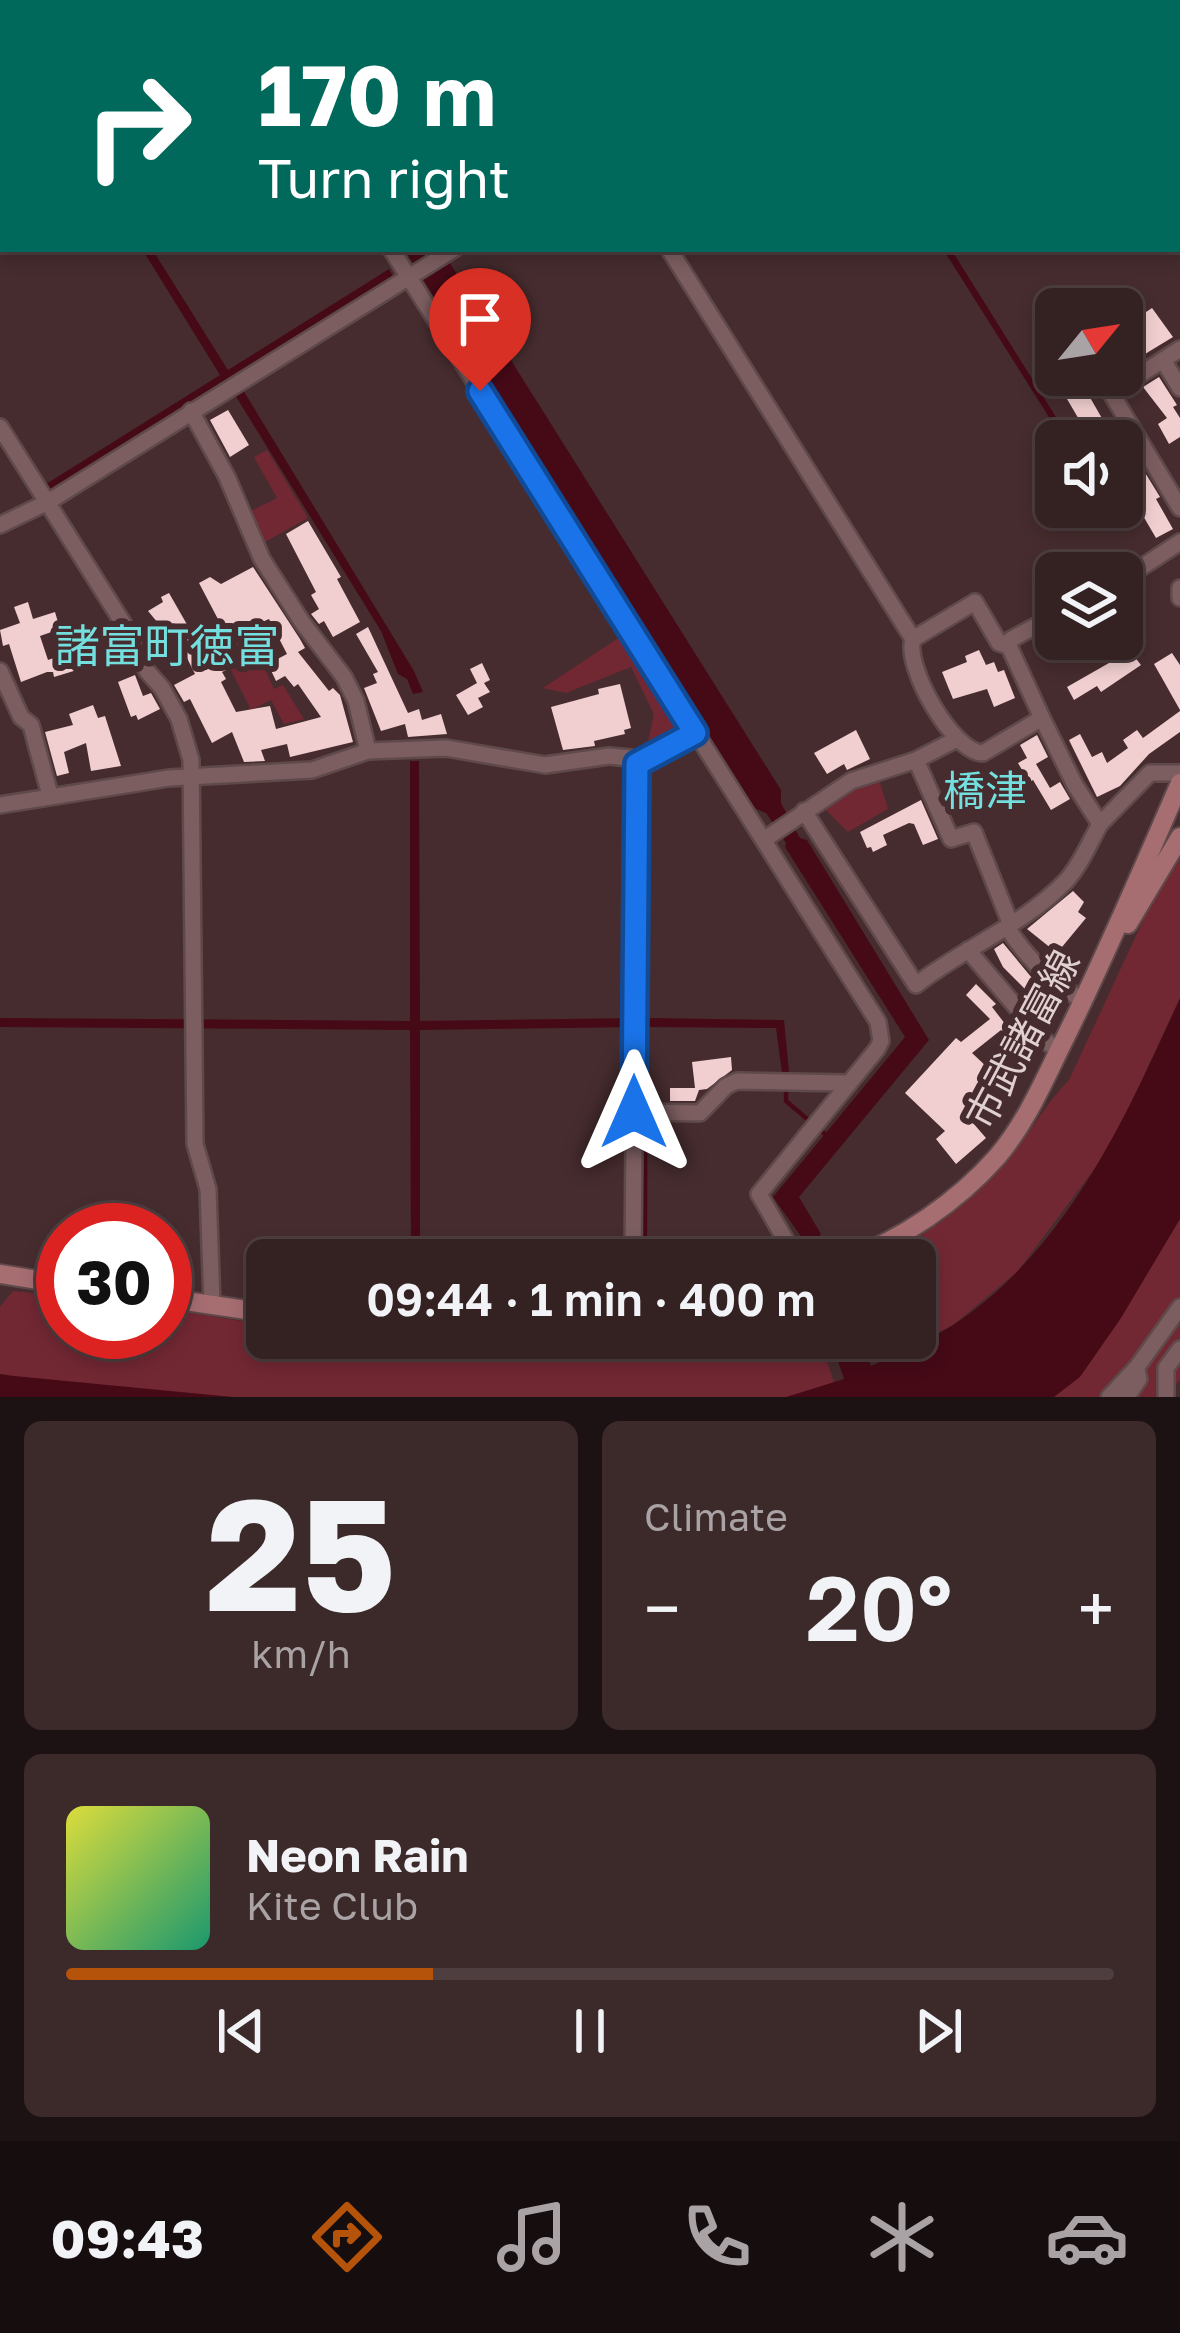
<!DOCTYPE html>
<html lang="en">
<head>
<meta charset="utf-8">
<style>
  :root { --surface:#342122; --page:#3c292a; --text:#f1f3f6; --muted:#a9a3a5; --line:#4e3e40; --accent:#b45309 }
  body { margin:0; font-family:"Golos Text","Noto Sans JP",sans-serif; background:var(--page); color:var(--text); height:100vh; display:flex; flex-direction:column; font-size:45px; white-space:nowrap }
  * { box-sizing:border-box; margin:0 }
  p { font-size:39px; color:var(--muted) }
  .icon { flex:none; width:66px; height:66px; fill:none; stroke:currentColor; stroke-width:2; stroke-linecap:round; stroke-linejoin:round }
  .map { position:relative; height:1397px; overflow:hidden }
  .drawer { display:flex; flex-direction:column; gap:24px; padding:24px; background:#1d1213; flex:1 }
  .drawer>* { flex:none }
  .hud { position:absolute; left:0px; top:0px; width:1182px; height:252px; box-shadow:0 6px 18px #0003,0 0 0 3px var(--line); background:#00695c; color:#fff; overflow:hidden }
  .needle { width:78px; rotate:60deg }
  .fabs { position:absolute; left:1035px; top:288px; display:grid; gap:24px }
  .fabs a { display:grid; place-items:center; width:108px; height:108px; border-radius:18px; background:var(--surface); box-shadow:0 6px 18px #0003,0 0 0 3px var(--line); font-size:60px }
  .speed { position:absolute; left:36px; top:1203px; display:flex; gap:24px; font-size:60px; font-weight:700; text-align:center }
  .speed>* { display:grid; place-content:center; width:156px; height:156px; border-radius:50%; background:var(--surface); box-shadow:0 6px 18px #0003,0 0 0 3px var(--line); line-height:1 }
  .speed .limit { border:18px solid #d22; background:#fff; color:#111 }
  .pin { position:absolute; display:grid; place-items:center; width:102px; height:102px; color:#fff; margin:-123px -51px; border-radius:50% 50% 50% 0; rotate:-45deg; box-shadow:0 0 12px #0007 }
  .pin .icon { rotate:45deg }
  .me { position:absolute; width:132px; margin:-66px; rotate:0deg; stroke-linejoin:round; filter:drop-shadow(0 0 9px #0008) }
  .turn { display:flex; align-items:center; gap:42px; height:252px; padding:0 60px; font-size:54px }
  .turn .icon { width:156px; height:156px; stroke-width:2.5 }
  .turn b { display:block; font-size:84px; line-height:102px }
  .big { font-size:90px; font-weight:600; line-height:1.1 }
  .drawer .tile { flex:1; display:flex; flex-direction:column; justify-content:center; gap:18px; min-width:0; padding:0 42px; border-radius:18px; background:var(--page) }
  .drawer .dial { align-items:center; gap:0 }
  .dial b { font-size:156px; line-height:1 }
  .song { display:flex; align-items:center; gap:36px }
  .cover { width:144px; height:144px; border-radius:18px; background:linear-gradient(135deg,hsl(60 70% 55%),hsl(160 70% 35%)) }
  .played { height:12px; border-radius:6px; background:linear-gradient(90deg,var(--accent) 35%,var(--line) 35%) }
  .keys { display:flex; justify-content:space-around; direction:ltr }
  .heat { display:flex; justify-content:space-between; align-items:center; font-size:66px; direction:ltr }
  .drawer .tiles { flex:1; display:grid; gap:24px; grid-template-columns:1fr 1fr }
  .tile:last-child { grid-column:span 2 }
  .trip { position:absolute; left:246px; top:1239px; width:690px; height:120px; border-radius:18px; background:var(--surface); box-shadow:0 6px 18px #0003,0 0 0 3px var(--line); font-weight:600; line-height:120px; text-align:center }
  .dock { display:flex; height:192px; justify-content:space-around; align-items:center; background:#150d0e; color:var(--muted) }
  .dock .icon { width:84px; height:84px }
  .dock .current { color:var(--accent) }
  .dock b { font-size:54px; color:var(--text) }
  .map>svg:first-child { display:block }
</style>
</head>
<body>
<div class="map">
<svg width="1180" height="1397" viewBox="0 0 1180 1397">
  <rect width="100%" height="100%" fill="#462c2e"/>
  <g fill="#722833">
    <path d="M267,450L308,518L263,543L247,513L277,498L254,457Z"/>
    <path d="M626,633L686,728L645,756L654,714L631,667L566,693L543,688Z"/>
    <path d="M250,636L274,689L283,685L304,719L284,724L271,700L251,710L221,650Z"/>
    <path d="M877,773L888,809L848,832L823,807Z"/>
    <path d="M1180,852V998L1110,1148L1017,1272L953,1325L902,1350L896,1338H915V1260H876C925,1237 970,1204 1005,1163C1029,1136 1044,1105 1069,1080L1154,897Z"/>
    <path d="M1180,1219V1379L1166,1397H1028Z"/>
    <path d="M13,1291L63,1296V1332H165V1309L267,1325V1338L566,1343L593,1338H819L834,1382L845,1379L837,1397H99L0,1385V1307Z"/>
  </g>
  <g fill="#460a17">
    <path d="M142,249H152L228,370L389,269L393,276L47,492L43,486L220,375Z"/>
    <path d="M404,249H441L781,790V803L800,838L807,840L929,1040L799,1197L821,1234L817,1239L822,1254L810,1257L805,1242L773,1197L905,1037L785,847L786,843L766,813L754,808Z"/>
    <path d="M943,249H951L1071,441H1064Z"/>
    <path d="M243,390L414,671L423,692L413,694L407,679L398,674L381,631L235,395Z"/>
    <path d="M410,761H419L420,1021L639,1018L640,801H648V1018L784,1020L789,1072L782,1073L776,1028L648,1027L647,1260H639V1027L420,1030V1260H411L410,1030L0,1027V1018L410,1021Z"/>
    <path d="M1180,998V1219L1121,1318L1080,1377L1054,1397H786L844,1379L830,1338H860L871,1366C898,1353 928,1341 953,1325C1067,1250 1126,1117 1180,998Z"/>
    <path d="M0,1374L14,1376L233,1397H0Z"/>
  </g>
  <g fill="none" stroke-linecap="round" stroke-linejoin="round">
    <path stroke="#460a17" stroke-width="4.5" d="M786,1086V1101L825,1134"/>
  </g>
  <g fill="#f1cfd0" fill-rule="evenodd">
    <path d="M1152,308L1173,337L1122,368V328Z"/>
    <path d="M1053,375H1105L1084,387L1115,441H1097L1088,425L1084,428Z"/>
    <path d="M1159,377L1177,405L1173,407L1180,418V437L1169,444L1158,424L1167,418L1143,387Z"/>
    <path d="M228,410L249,445L230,457L210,420Z"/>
    <path d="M1122,435L1160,497L1156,499L1173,529L1156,538L1132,497L1129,499L1122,488Z"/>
    <path d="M308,521L341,577L337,579L360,622L333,637L324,621L319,624L311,614L319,609L311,595L316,592L286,534Z"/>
    <path d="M253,567L300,639L305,648L298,652L329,691L333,688L340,695L353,742L290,757L287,744L261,750L265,761L244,762L232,732L212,743L190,699L184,702L174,685L195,674L184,652L188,650L174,623L163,629L148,611L163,602L161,597L169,593L189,628L195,625L199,634L220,623L199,583L210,577L221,584ZM269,619L287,654L268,664L276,681L285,676L294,687L298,684L321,717L276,729L270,706L236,712L221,682L226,679L222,672L226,670L213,644Z"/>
    <path d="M28,602L33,619L55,612L60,629L40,636L48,660L71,652L77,670L54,677L53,672H47L21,682L9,644L3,646L0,630L20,623L14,607Z"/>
    <path d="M368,627L408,713L419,709L422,720L441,714L447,734L408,737L405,724L381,731L364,688L377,683L373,674L378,672L356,634Z"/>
    <path d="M979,650L986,665L994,662L998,672L1004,670L1015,698L994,707L987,689L953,699L942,672L967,662L965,656Z"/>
    <path d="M1130,651L1141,665L1101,692L1097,686L1074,700L1067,687Z"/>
    <path d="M1172,653L1180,665V710L1154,664Z"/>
    <path d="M482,663L490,680L484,683L490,692L478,698L483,707L468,715L456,695L477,683L470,669Z"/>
    <path d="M135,675L143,696L151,693L160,709L138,720L136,715L131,717L118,682Z"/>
    <path d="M620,684L631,728L624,730L625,734L594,741L595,746L563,750L551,707L599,694L598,689Z"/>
    <path d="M93,705L98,718L105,716L121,766L91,771L86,743L64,752L69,773L57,776L45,732L73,725L69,714Z"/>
    <path d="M1180,711V732L1149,754L1120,786L1097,797L1069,740L1080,734L1092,757L1102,752L1107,763L1128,748L1123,740L1137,730L1143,738Z"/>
    <path d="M856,730L870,759L847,770L844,764L827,774L814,753Z"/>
    <path d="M1037,735L1048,757L1036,764L1050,788L1060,782L1070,799L1051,810L1033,780L1029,782L1018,763L1027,758L1020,745Z"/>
    <path d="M921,800L938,839L923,845L914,824L909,823L883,835L887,845L873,852L871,847L867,848L860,832Z"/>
    <path d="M1073,891L1084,902L1078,912L1086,918L1057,953L1027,929Z"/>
    <path d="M1003,943L1032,978L1062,1001L1045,1021L1022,995L1026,990L1003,967L994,949Z"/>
    <path d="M976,984L996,1004L992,1007L1009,1029L1003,1033L1001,1030L972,1053L988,1068L978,1079L998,1102L973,1123L986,1138L956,1164L936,1139L945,1131L905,1093L956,1038L961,1042L990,1019L966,995Z"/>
    <path d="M731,1057L732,1070L707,1089L699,1090L695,1101H670V1088H695L692,1062Z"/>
  </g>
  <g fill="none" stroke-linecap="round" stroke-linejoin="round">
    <defs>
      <g id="minor">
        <path d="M234,0L236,3"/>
        <path d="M513,0L515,3"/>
        <path d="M1060,0L1062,3"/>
        <path d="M845,3L849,0"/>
        <path d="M1132,3L1137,0"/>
        <path d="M1179,199H1180"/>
        <path d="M1179,211L1180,213"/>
        <path d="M391,249L878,1022L881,1041L877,1049L759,1194L797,1260"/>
        <path d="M669,249L913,639"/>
        <path d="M1180,349L1111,393L1180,508"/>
        <path d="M1163,360L1180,388"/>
        <path d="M191,411L227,477L262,559L302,622L344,677L356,701L368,751"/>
        <path d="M0,427L123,623L147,671L162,688L179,719L191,760L195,1144L208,1189L212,1305"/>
        <path d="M0,525L48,502L454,249"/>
        <path d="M1122,580L1180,542"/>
        <path d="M1180,588V598"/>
        <path d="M1009,646L1010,640L1056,615"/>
        <path d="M0,671L21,717L31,725L50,795"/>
        <path d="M1042,718L1009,646L999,643L975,602L913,639C904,666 952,752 983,753L1042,718L1075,785L1100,824L1150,773H1180"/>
        <path d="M916,760L951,839L974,832L1011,925"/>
        <path d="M637,764L695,732"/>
        <path d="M0,805L169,778L312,770L368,751L446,748L545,765L609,756L630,758L637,764"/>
        <path d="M804,811L916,985C963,948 1024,925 1066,881C1080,866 1090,842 1100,824"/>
        <path d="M765,839L851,781L916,760L955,740"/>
        <path d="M1007,927C1027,959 1051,982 1084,1001"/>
        <path d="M968,950L1044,1040L1059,1051"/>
        <path d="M634,1112L700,1113L726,1086L737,1081L849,1083"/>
        <path d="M633,1260L637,764"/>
        <path d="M1109,1397L1137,1367L1180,1307"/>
        <path d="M1127,1397L1139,1379L1137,1370"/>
        <path d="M1166,1397V1368L1180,1349"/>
      </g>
      <g id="major">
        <path d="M1128,924L1180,837"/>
        <path d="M845,1260C901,1241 958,1201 997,1157C1027,1122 1045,1078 1066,1036C1107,953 1143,868 1180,783"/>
        <path d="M0,1274L63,1284"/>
        <path d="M165,1298L267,1313"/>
      </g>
    </defs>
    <use href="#minor" stroke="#5f494a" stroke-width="20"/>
    <use href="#major" stroke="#5f494a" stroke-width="22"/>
    <use href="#minor" stroke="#7c5e60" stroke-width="15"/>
    <use href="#major" stroke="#a76e72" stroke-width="18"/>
  </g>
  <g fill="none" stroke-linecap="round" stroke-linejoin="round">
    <defs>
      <path id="route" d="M480,391L695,733L637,764L634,1112"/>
    </defs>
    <use href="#route" stroke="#114b97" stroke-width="30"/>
    <use href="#route" stroke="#1a73e8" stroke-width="21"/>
  </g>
  <g text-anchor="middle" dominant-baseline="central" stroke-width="12" stroke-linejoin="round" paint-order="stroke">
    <g font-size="39" fill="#e1d0d1" stroke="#462c2e">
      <text transform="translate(1022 1039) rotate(-62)">市武諸富線</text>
    </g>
    <g font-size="42" fill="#73dfde" stroke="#462c2e">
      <text x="985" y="790">橋津</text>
    </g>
    <g font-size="45" fill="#73dfde" stroke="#462c2e">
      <text x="167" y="645">諸富町徳富</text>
    </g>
  </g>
</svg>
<div class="fabs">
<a><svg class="needle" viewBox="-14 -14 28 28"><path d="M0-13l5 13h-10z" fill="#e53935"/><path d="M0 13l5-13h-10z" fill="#a9a3a5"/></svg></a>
<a><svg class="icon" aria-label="sound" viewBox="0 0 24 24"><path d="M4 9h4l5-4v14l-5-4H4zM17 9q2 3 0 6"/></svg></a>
<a><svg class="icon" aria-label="layers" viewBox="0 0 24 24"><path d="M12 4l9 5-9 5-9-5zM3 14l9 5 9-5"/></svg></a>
</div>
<div class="speed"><div class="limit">30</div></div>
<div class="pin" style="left:480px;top:391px;background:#d93025"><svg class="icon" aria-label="arrive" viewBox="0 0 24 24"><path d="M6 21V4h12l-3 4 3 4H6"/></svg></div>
<svg class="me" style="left:634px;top:1112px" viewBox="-20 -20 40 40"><path d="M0-17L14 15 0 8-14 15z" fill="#1a73e8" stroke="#fff" stroke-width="4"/></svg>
<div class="trip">09:44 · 1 min · 400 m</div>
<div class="hud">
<div class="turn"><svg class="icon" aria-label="right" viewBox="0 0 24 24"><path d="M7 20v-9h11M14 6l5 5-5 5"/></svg><div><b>170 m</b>Turn right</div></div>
</div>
</div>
<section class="drawer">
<div class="tiles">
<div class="tile dial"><b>25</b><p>km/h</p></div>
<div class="tile"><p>Climate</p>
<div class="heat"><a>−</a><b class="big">20°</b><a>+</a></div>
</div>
<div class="tile">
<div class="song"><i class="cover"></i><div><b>Neon Rain</b><p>Kite Club</p></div></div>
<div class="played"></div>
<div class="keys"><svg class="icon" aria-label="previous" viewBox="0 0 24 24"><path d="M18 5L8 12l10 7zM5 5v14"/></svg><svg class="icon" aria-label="pause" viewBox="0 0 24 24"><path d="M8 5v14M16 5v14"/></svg><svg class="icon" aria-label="next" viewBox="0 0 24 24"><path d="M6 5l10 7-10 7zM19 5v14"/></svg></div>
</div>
</div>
</section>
<nav class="dock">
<b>09:43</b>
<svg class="icon current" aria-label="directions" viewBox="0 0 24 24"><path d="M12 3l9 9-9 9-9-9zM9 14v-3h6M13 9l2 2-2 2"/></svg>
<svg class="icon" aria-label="music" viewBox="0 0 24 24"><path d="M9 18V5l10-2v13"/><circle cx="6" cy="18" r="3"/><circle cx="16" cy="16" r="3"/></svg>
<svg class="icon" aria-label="phone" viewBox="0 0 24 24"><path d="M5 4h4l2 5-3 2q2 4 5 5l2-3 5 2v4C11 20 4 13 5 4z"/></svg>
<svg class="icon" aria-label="climate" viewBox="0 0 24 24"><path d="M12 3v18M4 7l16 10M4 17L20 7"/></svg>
<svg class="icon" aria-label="car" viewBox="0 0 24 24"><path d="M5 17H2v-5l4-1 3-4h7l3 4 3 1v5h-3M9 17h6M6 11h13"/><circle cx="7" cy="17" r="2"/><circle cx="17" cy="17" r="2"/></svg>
</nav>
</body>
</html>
